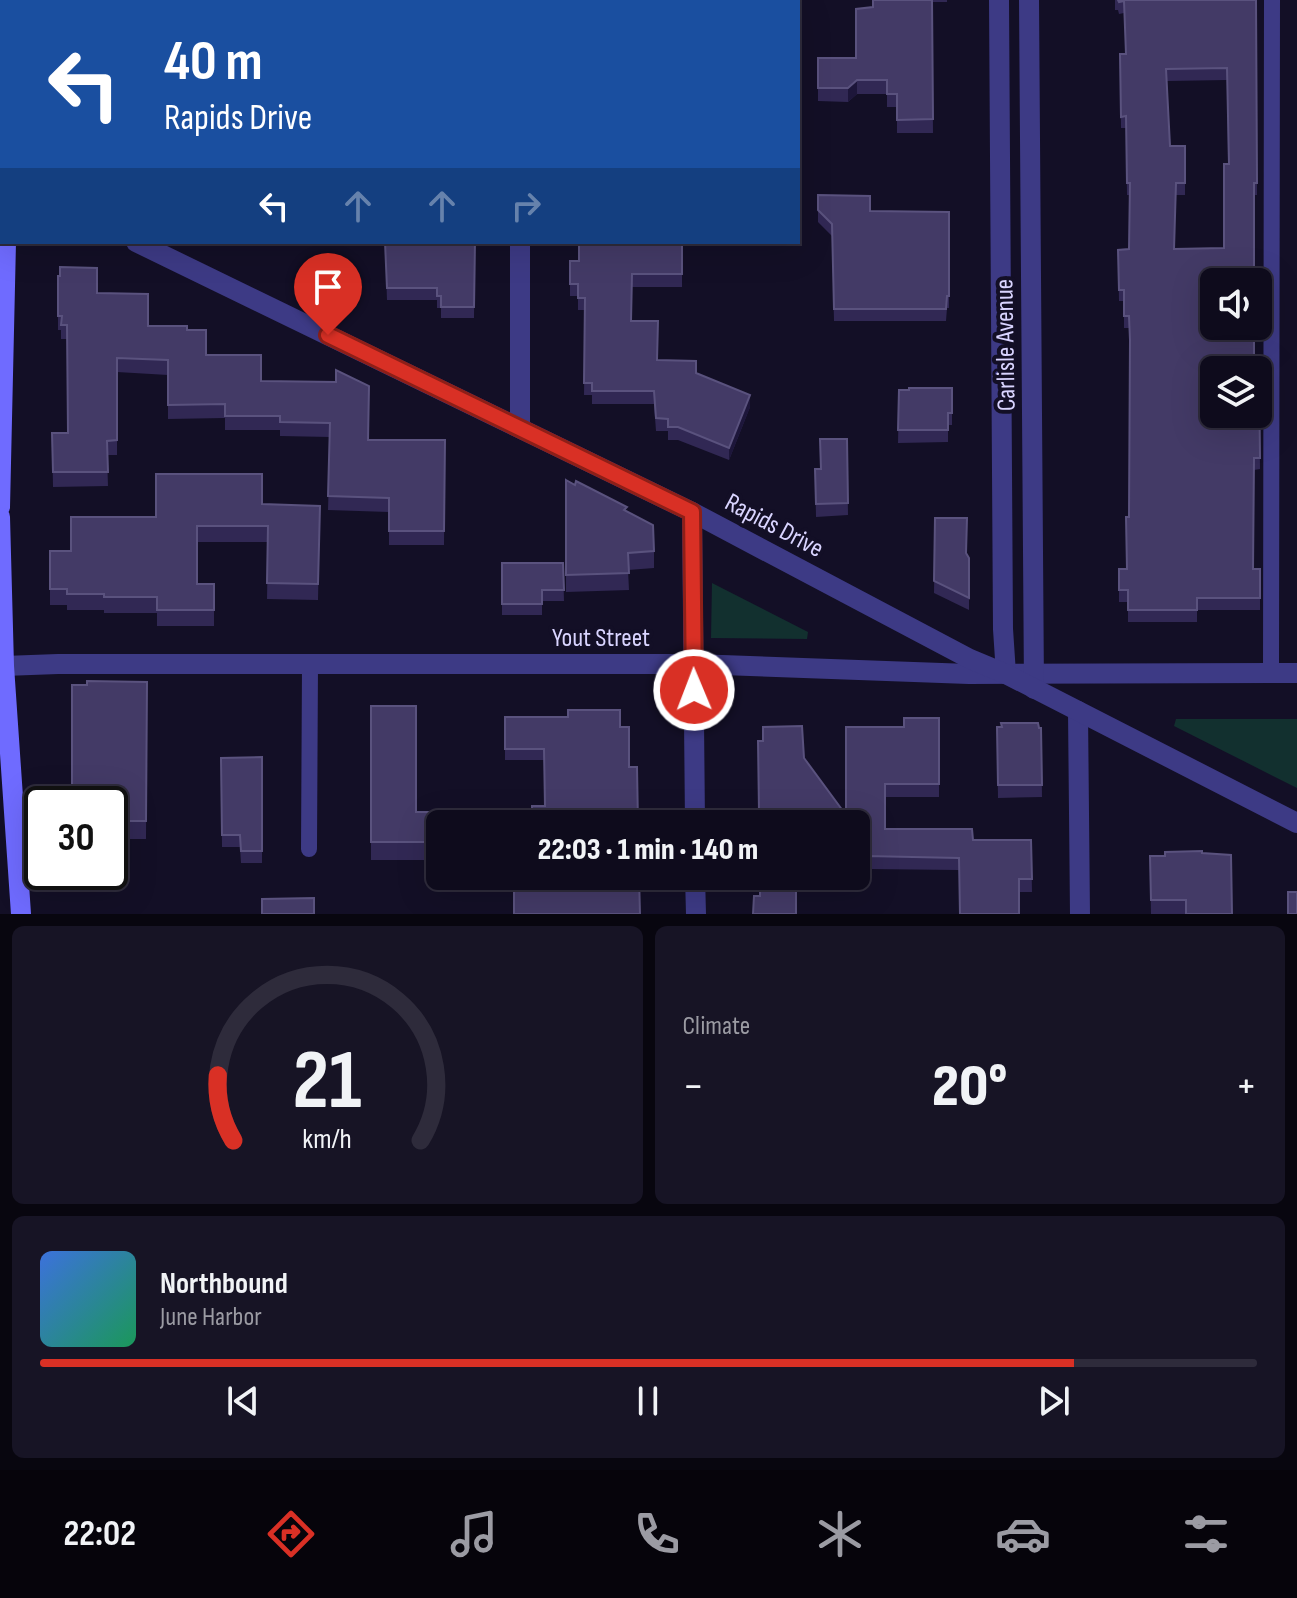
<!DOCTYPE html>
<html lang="en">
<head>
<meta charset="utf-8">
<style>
  :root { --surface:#0e0b1c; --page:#171425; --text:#f1f3f6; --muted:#9b9ba3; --line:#2e2b3b; --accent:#d93025 }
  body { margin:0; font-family:"Sofia Sans Condensed",sans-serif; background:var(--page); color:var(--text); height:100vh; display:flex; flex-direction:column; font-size:30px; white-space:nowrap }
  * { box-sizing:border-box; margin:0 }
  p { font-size:26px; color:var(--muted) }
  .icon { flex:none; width:44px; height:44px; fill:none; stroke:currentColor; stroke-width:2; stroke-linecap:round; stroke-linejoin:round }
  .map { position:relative; height:914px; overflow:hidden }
  .details { display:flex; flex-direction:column; gap:12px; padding:12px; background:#08060f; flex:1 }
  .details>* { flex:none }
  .hud { position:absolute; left:0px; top:0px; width:800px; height:244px; box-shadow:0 8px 32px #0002,0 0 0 2px var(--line); background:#1a4fa0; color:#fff; overflow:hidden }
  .buttons { position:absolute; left:1200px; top:268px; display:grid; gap:16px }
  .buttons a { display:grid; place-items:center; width:72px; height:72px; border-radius:12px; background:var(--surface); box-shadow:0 8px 32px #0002,0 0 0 2px var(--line); font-size:40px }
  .speed { position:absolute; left:24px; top:786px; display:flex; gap:16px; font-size:40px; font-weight:700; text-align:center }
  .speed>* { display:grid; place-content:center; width:104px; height:104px; border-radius:50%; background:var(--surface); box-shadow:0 8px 32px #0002,0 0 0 2px var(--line); line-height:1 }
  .speed .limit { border:4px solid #111; border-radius:12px; background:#fff; color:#111 }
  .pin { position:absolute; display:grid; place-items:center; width:68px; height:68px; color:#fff; margin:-82px -34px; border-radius:50% 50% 50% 0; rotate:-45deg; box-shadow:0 0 8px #0007 }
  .pin .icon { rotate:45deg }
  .me { position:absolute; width:88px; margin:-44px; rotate:359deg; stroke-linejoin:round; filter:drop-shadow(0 0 6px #0008) }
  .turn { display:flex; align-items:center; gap:28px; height:168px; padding:0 32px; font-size:36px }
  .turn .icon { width:104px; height:104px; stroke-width:2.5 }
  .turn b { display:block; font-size:56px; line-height:68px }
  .lanes { display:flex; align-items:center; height:76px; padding:0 32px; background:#0003; justify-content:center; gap:40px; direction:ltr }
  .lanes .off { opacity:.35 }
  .big { font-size:60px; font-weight:800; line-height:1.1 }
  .details .widget { flex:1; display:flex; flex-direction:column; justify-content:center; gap:12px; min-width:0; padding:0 28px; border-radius:12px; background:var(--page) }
  .details .dial { align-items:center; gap:0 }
  .dial svg { height:208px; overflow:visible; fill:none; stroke:var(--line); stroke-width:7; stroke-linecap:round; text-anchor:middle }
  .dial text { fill:var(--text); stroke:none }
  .song { display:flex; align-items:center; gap:24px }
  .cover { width:96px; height:96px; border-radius:12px; background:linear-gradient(135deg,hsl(220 70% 55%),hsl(150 70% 35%)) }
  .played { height:8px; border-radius:4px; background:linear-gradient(90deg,var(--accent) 85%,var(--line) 85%) }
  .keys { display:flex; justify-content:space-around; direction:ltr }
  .heat { display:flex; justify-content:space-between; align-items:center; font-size:44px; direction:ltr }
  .details .tiles { flex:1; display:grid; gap:12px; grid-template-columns:1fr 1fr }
  .widget:last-child { grid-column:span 2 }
  .trip { position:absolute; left:426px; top:810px; width:444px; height:80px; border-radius:12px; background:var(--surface); box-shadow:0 8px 32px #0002,0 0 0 2px var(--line); font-weight:800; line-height:80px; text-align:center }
  .menu { display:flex; height:128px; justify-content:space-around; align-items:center; background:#06040b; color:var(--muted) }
  .menu .icon { width:56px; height:56px }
  .menu .current { color:var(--accent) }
  .menu b { font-size:36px; color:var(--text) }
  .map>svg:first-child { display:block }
</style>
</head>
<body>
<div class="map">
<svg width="1297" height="914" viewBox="0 0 1297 914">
  <rect width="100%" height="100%" fill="#130f26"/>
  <g fill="#12302f">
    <path d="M712,583L808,632L807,639L711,638Z"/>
    <path d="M1176,719H1297V788L1174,726Z"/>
  </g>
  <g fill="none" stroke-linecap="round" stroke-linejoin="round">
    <g stroke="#3d3a85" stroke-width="16">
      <path d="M168,2L171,0"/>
      <path d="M1271,672L1272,0"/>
      <path d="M309,849L310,664"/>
    </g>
    <g stroke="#3d3a85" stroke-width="20">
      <path d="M520,2V0"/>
      <path d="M520,428V242"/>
      <path d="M692,512L695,824"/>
      <path d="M4,666L58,664H694L969,674L1297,673"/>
      <path d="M1078,711L1080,914"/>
      <path d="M695,876L696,914"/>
    </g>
    <g stroke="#3d3a85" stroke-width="20">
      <path d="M999,0L1003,629L1006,674"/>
      <path d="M1029,0L1034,689"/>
      <path d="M0,176L2,177"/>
      <path d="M136,242L692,512L970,659L1006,674L1297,823"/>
    </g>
    <g stroke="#6f6bff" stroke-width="20">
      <path d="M5,0V2"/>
      <path d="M0,507L6,242"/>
      <path d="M0,517L4,666L21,914"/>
    </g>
  </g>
  <g fill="#312854" fill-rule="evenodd">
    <path d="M873,0H947V2H932L933,133H897V107H887V94H857L848,102L818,101V58H856L873,7Z"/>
    <path d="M1115,0H1256L1257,195H1254V366H1259L1260,469L1254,470V569H1260V610H1197V622H1128V602H1119V569H1126L1129,517L1130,350L1129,328H1124V301H1119L1118,250L1129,249L1130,195H1127L1126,128H1121L1120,54H1126L1124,13L1119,14L1118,10H1115ZM1227,80L1228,164L1224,248L1174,249L1176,195H1185V146H1170L1167,81Z"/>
    <path d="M818,195L870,211L949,212V308H947L946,321H834L832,236L818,222Z"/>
    <rect x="310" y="242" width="31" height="4"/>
    <path d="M385,242H475L474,318H441V308H437V300H387Z"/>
    <path d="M682,242V287H632L631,321L658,360L696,373L750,407L729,460L678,440H668V431H656L654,404H592V395H584L585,310H578V296H570V261H579Z"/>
    <path d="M58,276L97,293L148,326L187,330L206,355L261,381L368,440H445L444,545H389V512L328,510L330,437L280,436V430H225V418L168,419V375L117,372V455H107L108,486L53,487L52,433H68L67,339H61V330H58Z"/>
    <path d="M952,388V425H948V442L898,443L899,390Z"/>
    <path d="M847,439L848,515L816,517L815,469H821Z"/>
    <path d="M566,480L627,511L654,551V568L628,570L629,590L566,592Z"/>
    <path d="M262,504L320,506L318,600L267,599L268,542H197V584H214V626H157V613H104V610H67V605H50V551H71L156,517Z"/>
    <path d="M935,518L969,558V610L934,593Z"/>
    <path d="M502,563H563L564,601H542V615H502Z"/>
    <path d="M147,682L146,839H110V804L87,685Z"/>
    <path d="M371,706L416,812H434V860H371Z"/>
    <path d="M505,717L620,727L629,767L545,806L544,760H505Z"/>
    <path d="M939,718V797H885V829L973,840H1031L1032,892H1019L959,870L867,869V872L856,873V824H759L758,741L804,758L846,815L904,727Z"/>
    <path d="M997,727L1041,728L1042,797L998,798Z"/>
    <path d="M262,757V863H241L240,847H222L221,758Z"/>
    <path d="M1202,853L1232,914H1151L1150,856Z"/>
  </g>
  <g fill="#1d163a">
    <path d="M857,80V94L848,102V88Z"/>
    <path d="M750,395V407L729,460V448Z"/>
  </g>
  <g fill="#433a66" stroke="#5a527e" stroke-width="2" fill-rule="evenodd">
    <rect x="392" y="0" width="44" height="2"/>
    <rect x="569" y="0" width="120" height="2"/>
    <rect x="762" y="0" width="29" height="2"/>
    <path d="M873,0H932L933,119L897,120V94H887V80H857L848,88H818V58H856V9L873,7Z"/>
    <path d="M1118,0H1256L1257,183H1254V282H1214V326H1254V366H1259L1260,458H1254L1253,569H1260V598H1197V610H1128V590H1119V569H1127L1126,517H1129L1130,340L1129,316H1124V290H1119L1118,250L1129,249L1130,183H1127L1126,116L1121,117L1120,54H1126L1124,1L1119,2ZM1227,68L1229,164H1224V248L1174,249L1176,183H1185V146H1170L1166,69ZM1214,370H1258V414H1214Z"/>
    <path d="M818,195L870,196V211L949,212V296H947L946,309H834L832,224L818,210Z"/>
    <path d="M385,242H475L474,307H441V296H437V288H387Z"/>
    <path d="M579,242H682V274H632L631,321H658L657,360L696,361V373L750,395L729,448L678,427H668V419L656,418L654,391H592V383H584L585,298H578V284H570V261H579Z"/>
    <path d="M60,267L97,268V293L148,294V326H187V330H206V355H261V381L336,382V370L369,386L368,440H445L444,531H389V498L328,496L330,423L280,422V416H225V404L168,405V360L117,358V440L107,441L108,472H53L52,433H68L67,325H61L62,316H58V276H60Z"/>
    <path d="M909,388H952V413H948V430H898L899,390H909Z"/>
    <path d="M820,439H847L848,503L816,504L815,469H821Z"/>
    <path d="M156,474H262V504L320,506L318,584L267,583L268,526H197V584H214V610H157V597H104V594H67V589H50V551H71V517H156Z"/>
    <path d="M566,480L575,485L576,481L627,507L624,510L653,525L654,551L628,553L629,573L566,575Z"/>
    <path d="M935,518H967L966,553L969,558V598L934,581Z"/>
    <path d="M502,563H563L564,590H542V604H502Z"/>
    <path d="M87,681L147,682L146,821H110V804H72V685H87Z"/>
    <path d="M371,706H416V812H434V842H371Z"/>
    <path d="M568,710H620V727H629V767H637L638,824H532V806H545L544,749H505V717H568Z"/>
    <path d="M904,718H939V784H885V829H972L973,840H1031L1032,879H1019V914H960L959,858L867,856V859L856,860V824H803L802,810L759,811L758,741H763V727L802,726L804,758L846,815V727H904Z"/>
    <path d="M1001,723H1038L1039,728H1041L1042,785H998L997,727H1002Z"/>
    <path d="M262,757V851H241L240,835H222L221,758Z"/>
    <path d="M1202,851V853L1231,855L1232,914H1186V900H1151L1150,856H1165V852Z"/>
    <path d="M514,876H639L640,914H514Z"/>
    <path d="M796,888V914H753L754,896H760V890Z"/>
    <rect x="1288" y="892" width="9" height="22"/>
    <path d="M314,898V914H262V899Z"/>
  </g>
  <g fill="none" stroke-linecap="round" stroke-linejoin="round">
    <defs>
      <path id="route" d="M328,335L692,512L694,690"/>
    </defs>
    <use href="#route" stroke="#8d1f18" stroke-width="20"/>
    <use href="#route" stroke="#d93025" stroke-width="14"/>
  </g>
  <g text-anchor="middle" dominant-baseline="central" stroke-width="8" stroke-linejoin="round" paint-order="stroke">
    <g font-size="26" fill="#d9d4ff" stroke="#130f26">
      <text transform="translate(1006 345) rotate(-91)">Carlisle Avenue</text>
      <text transform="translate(774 526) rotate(28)">Rapids Drive</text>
      <text x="601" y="638">Yout Street</text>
    </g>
  </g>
</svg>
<div class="buttons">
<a><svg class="icon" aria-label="sound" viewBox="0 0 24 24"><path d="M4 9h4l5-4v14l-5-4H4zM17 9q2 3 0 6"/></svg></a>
<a><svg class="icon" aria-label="layers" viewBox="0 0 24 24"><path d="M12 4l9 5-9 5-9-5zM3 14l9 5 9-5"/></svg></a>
</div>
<div class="speed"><div class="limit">30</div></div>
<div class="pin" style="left:328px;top:335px;background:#d93025"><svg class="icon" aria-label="arrive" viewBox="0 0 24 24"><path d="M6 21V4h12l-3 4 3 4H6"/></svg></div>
<svg class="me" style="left:694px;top:690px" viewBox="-20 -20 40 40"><circle r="17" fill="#d93025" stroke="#fff" stroke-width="3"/><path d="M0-11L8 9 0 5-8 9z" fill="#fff"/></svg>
<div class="trip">22:03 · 1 min · 140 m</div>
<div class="hud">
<div class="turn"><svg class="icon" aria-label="left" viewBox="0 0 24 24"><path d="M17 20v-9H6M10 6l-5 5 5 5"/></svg><div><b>40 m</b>Rapids Drive</div></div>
<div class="lanes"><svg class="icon" aria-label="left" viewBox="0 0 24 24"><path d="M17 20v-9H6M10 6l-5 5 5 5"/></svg><svg class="icon off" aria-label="ahead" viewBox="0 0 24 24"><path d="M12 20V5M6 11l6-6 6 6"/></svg><svg class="icon off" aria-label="ahead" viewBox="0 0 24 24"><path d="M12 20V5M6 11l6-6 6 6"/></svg><svg class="icon off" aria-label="right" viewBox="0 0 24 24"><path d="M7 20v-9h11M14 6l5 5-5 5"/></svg></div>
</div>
</div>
<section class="details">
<div class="tiles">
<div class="widget dial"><svg viewBox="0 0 100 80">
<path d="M14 69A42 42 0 1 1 86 69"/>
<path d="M14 69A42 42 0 0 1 8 44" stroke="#d93025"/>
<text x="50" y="56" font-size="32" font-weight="700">21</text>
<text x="50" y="72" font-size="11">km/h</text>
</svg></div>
<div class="widget"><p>Climate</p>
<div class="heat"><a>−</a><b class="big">20°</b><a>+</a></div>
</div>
<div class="widget">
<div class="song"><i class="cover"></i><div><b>Northbound</b><p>June Harbor</p></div></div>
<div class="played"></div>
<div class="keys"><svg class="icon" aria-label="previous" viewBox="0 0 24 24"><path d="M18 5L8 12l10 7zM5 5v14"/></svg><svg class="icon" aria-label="pause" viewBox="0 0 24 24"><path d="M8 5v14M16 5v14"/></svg><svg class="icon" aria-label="next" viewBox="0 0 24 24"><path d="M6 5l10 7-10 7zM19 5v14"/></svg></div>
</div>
</div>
</section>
<nav class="menu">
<b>22:02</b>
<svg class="icon current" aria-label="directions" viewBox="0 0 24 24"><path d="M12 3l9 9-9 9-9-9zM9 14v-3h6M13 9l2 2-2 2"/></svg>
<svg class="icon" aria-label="music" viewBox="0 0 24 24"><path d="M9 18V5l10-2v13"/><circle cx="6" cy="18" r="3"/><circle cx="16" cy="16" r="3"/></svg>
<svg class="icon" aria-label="phone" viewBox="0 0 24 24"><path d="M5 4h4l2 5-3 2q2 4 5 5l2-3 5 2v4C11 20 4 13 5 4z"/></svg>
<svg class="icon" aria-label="climate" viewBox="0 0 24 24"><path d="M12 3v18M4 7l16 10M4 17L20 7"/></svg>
<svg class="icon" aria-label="car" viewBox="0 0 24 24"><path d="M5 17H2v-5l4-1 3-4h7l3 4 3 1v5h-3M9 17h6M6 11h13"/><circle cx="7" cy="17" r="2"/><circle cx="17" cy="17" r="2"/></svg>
<svg class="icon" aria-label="filters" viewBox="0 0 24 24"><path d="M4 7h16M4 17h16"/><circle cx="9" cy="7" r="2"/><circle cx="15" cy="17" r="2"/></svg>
</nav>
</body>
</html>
